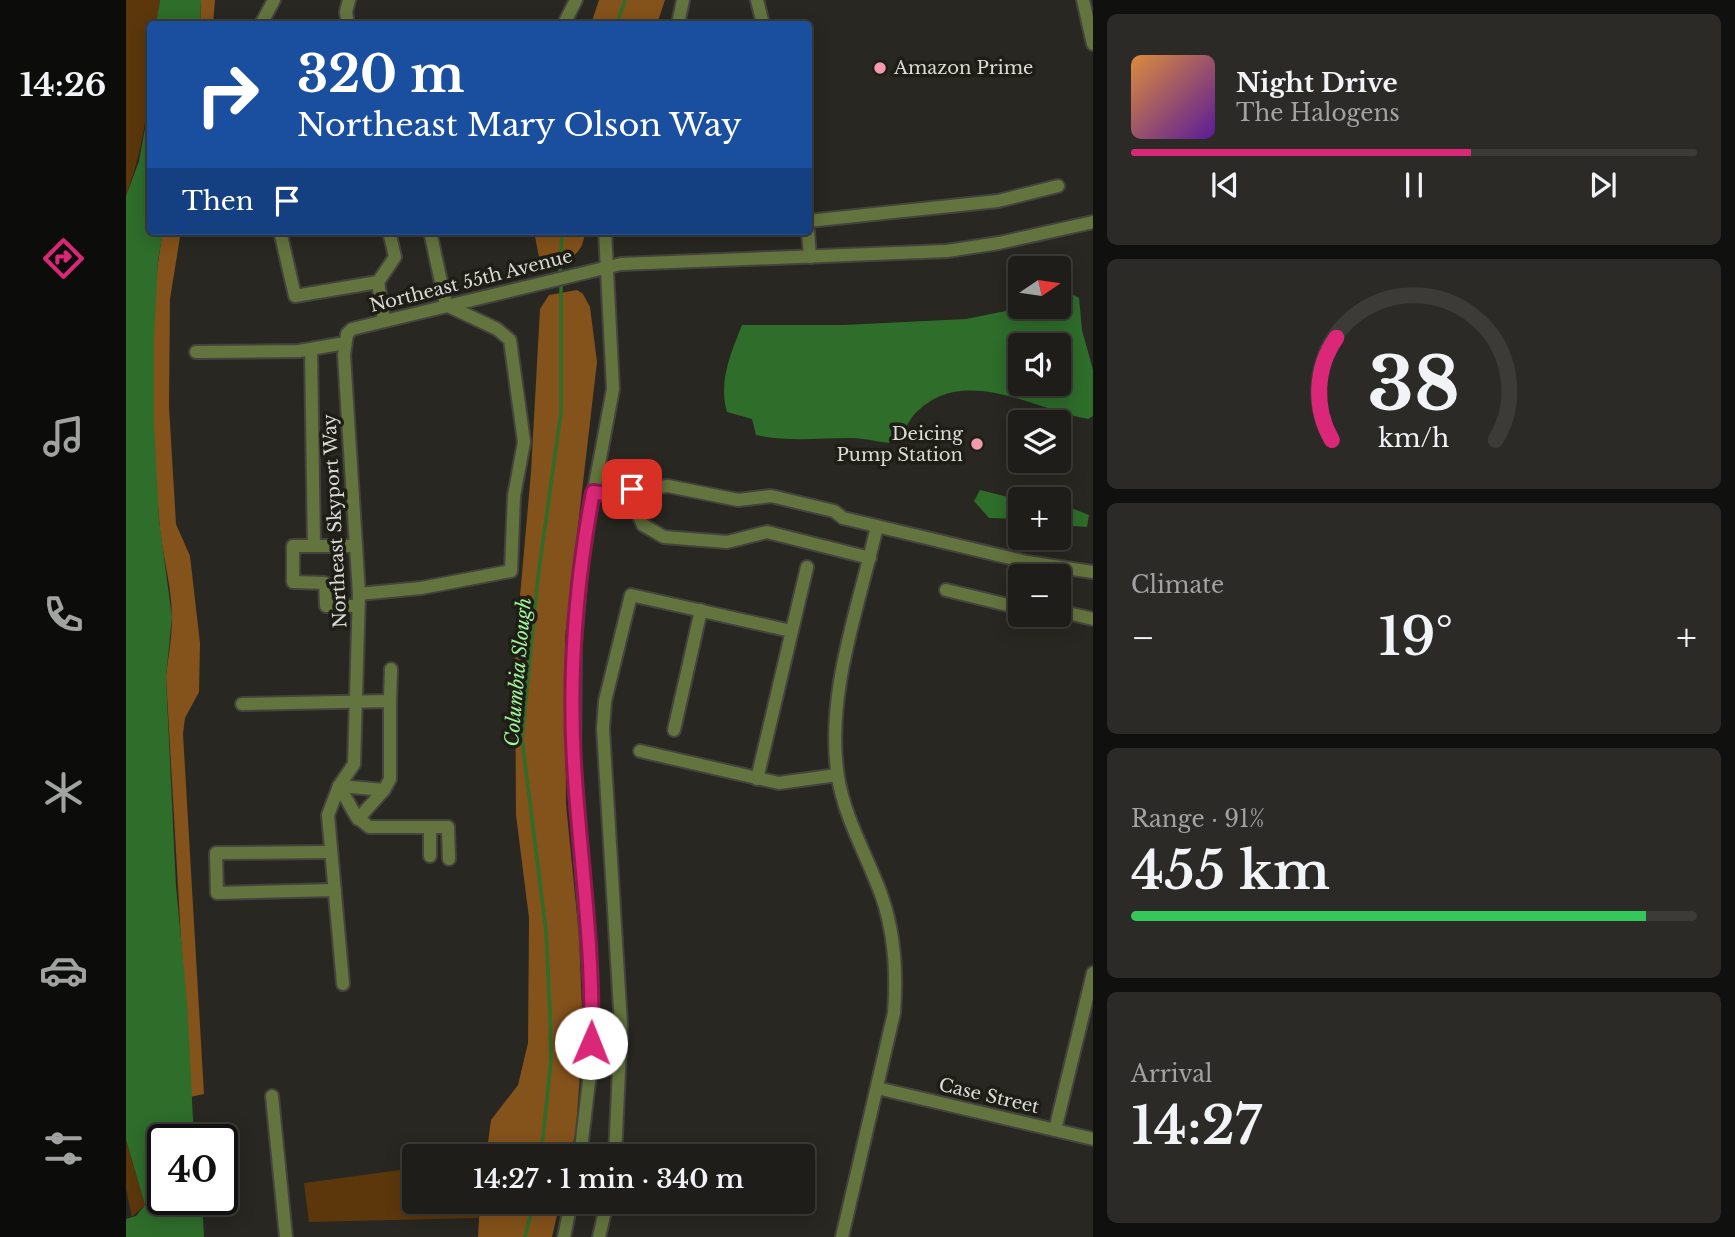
<!DOCTYPE html>
<html lang="en">
<head>
<meta charset="utf-8">
<style>
  :root { --surface:#1e1d19; --page:#2b2a26; --text:#f1f3f6; --muted:#a1a2a2; --line:#3c3b38; --accent:#db2777 }
  body { margin:0; font-family:"Libre Baskerville",serif; background:var(--page); color:var(--text); height:100vh; display:flex; flex-direction:column; font-size:26px; white-space:nowrap }
  * { box-sizing:border-box; margin:0 }
  p { font-size:23px; color:var(--muted) }
  .icon { flex:none; width:38px; height:38px; fill:none; stroke:currentColor; stroke-width:2; stroke-linecap:round; stroke-linejoin:round }
  .map { position:relative; flex:1; overflow:hidden }
  .sheet { display:flex; flex-direction:column; gap:14px; padding:14px; background:#10100e; width:642px }
  .sheet>* { flex:none }
  .banner { position:absolute; left:21px; top:21px; width:665px; height:214px; border-radius:7px; box-shadow:0 4px 18px #0003,0 0 0 2px var(--line); background:#1a4fa0; color:#fff; overflow:hidden }
  .needle { width:46px; rotate:77deg }
  .fabs { position:absolute; left:882px; top:256px; display:grid; gap:14px }
  .fabs a { display:grid; place-items:center; width:63px; height:63px; border-radius:7px; background:var(--surface); box-shadow:0 4px 18px #0003,0 0 0 2px var(--line); font-size:35px }
  .speed { position:absolute; left:21px; top:1124px; display:flex; gap:14px; font-size:35px; font-weight:700; text-align:center }
  .speed>* { display:grid; place-content:center; width:91px; height:91px; border-radius:50%; background:var(--surface); box-shadow:0 4px 18px #0003,0 0 0 2px var(--line); line-height:1 }
  .speed .limit { border:4px solid #111; border-radius:10px; background:#fff; color:#111 }
  .pin { position:absolute; display:grid; place-items:center; width:60px; height:60px; color:#fff; margin:-30px; border-radius:14px; box-shadow:0 4px 10px #0006 }
  .me { position:absolute; width:77px; margin:-38px; rotate:1deg; stroke-linejoin:round; filter:drop-shadow(0 0 5px #0008) }
  .turn { display:flex; align-items:center; gap:24px; height:147px; padding:0 35px; font-size:32px }
  .turn .icon { width:91px; height:91px; stroke-width:2.5 }
  .turn b { display:block; font-size:49px; line-height:60px }
  .then { display:flex; align-items:center; height:66px; padding:0 35px; background:#0003; gap:14px; font-size:26px }
  .big { font-size:52px; font-weight:600; line-height:1.1 }
  .sheet .tile { flex:1; display:flex; flex-direction:column; justify-content:center; gap:10px; min-width:0; padding:0 24px; border-radius:10px; background:var(--page) }
  .sheet .dial { align-items:center; gap:0 }
  .dial svg { height:182px; overflow:visible; fill:none; stroke:var(--line); stroke-width:7; stroke-linecap:round; text-anchor:middle }
  .dial text { fill:var(--text); stroke:none }
  .song { display:flex; align-items:center; gap:21px }
  .cover { width:84px; height:84px; border-radius:10px; background:linear-gradient(135deg,hsl(30 70% 55%),hsl(270 70% 35%)) }
  .played { height:7px; border-radius:4px; background:linear-gradient(90deg,var(--accent) 60%,var(--line) 60%) }
  .keys { display:flex; justify-content:space-around; direction:ltr }
  .heat { display:flex; justify-content:space-between; align-items:center; font-size:38px; direction:ltr }
  .charge { height:10px; border-radius:5px; background:linear-gradient(90deg,#34c759 91%,var(--line) 0) }
  .trip { position:absolute; left:276px; top:1144px; width:413px; height:70px; border-radius:7px; background:var(--surface); box-shadow:0 4px 18px #0003,0 0 0 2px var(--line); font-weight:600; line-height:70px; text-align:center }
  main { display:flex; flex:1; min-height:0 }
  .tabs { display:flex; flex-direction:column; width:126px; justify-content:space-around; align-items:center; background:#0c0c0a; color:var(--muted) }
  .tabs .icon { width:49px; height:49px }
  .tabs .active { color:var(--accent) }
  .tabs b { font-size:32px; color:var(--text) }
  .map>svg:first-child { display:block }
</style>
</head>
<body>
<main>
<nav class="tabs">
<b>14:26</b>
<svg class="icon active" aria-label="directions" viewBox="0 0 24 24"><path d="M12 3l9 9-9 9-9-9zM9 14v-3h6M13 9l2 2-2 2"/></svg>
<svg class="icon" aria-label="music" viewBox="0 0 24 24"><path d="M9 18V5l10-2v13"/><circle cx="6" cy="18" r="3"/><circle cx="16" cy="16" r="3"/></svg>
<svg class="icon" aria-label="phone" viewBox="0 0 24 24"><path d="M5 4h4l2 5-3 2q2 4 5 5l2-3 5 2v4C11 20 4 13 5 4z"/></svg>
<svg class="icon" aria-label="climate" viewBox="0 0 24 24"><path d="M12 3v18M4 7l16 10M4 17L20 7"/></svg>
<svg class="icon" aria-label="car" viewBox="0 0 24 24"><path d="M5 17H2v-5l4-1 3-4h7l3 4 3 1v5h-3M9 17h6M6 11h13"/><circle cx="7" cy="17" r="2"/><circle cx="17" cy="17" r="2"/></svg>
<svg class="icon" aria-label="filters" viewBox="0 0 24 24"><path d="M4 7h16M4 17h16"/><circle cx="9" cy="7" r="2"/><circle cx="15" cy="17" r="2"/></svg>
</nav>
<div class="map">
<svg width="967" height="1237" viewBox="0 0 967 1237">
  <rect width="100%" height="100%" fill="#282721"/>
  <g fill="#5c370c">
    <path d="M0,0H34L30,24H24C24,92 23,131 0,196Z"/>
    <path d="M0,1141L19,1205L6,1217L0,1189Z"/>
    <path d="M289,1168V1202H354L352,1218L183,1222L178,1183Z"/>
  </g>
  <g fill="#84521b">
    <path d="M75,0H89L87,24H74Z"/>
    <path d="M473,0H539L531,24H465Z"/>
    <path d="M37,231H55L44,299L43,407L50,524L64,556L74,643L73,692L59,718L57,734L78,1094L64,1097L40,677C42,658 46,638 46,618C46,585 35,551 33,518C25,425 20,323 37,231Z"/>
    <path d="M408,231H459C457,259 439,261 415,268Z"/>
    <path d="M451,290L457,294L464,307L471,362L439,638L440,804L453,935L457,1034L450,1130L444,1157H360L365,1120L392,1085L402,1043L403,918L390,815L389,653L405,472L414,309L423,295Z"/>
    <path d="M354,1202H434L426,1237H352Z"/>
  </g>
  <g fill="#2e6d2a" fill-rule="evenodd">
    <path d="M34,0H75L74,24H30Z"/>
    <path d="M24,101V231H37L32,261L28,338V423L33,520L46,617L40,677L50,886L61,1001L68,1139H37V1199H76L78,1237H0V1219L10,1216L19,1205L0,1140V196L13,161Z"/>
    <path d="M946,294L953,298L956,330L967,370V416L962,419C906,409 835,362 787,416C780,425 777,435 769,443C754,443 739,438 725,438C692,438 662,442 630,435L626,419L601,412C592,382 605,353 616,325H718L840,319L904,306H933V298ZM894,345H933V383H894Z"/>
    <path d="M854,490L894,500V519L863,518L848,501Z"/>
    <path d="M933,508L948,509L963,515L961,527L933,525Z"/>
  </g>
  <g fill="none" stroke-linecap="round" stroke-linejoin="round">
    <g stroke="#2e6d2a" stroke-width="3.5">
      <path d="M491,24L499,0"/>
      <path d="M434,274L436,231"/>
      <path d="M415,1157L425,1059L424,1012L420,931L396,739L412,577L435,412V282"/>
      <path d="M399,1237L408,1202"/>
    </g>
    <defs>
      <g id="minor">
        <path d="M631,0L637,24"/>
        <path d="M957,0L967,44"/>
        <path d="M135,24L148,0"/>
        <path d="M222,24L220,12L223,0"/>
        <path d="M438,24L450,0"/>
        <path d="M552,24L557,0"/>
        <path d="M682,221L872,201L932,186"/>
        <path d="M154,231L169,296L252,282"/>
        <path d="M682,231L684,257"/>
        <path d="M258,320L252,282L269,257L263,231"/>
        <path d="M185,350L188,546"/>
        <path d="M70,352L173,351L219,343"/>
        <path d="M502,491L517,525L538,537L601,542L641,532L744,558"/>
        <path d="M467,492L493,496L506,489L542,486L612,500L645,496L708,511L717,518L901,562L967,572"/>
        <path d="M230,546H167V582L199,583L200,606H232"/>
        <path d="M820,590L894,608"/>
        <path d="M233,594L295,588L385,571L388,496L398,442L384,340L371,329L320,305L304,231"/>
        <path d="M933,611L967,619"/>
        <path d="M264,701L265,669"/>
        <path d="M116,704L264,701V779L258,790L232,819"/>
        <path d="M548,730L575,610"/>
        <path d="M514,751L653,783L711,775"/>
        <path d="M631,779L681,567"/>
        <path d="M213,786L230,816L243,827H322L323,859"/>
        <path d="M213,786L258,790"/>
        <path d="M304,827V856"/>
        <path d="M205,852L90,853L91,893L209,890"/>
        <path d="M217,984L202,815L213,786L228,764L233,594L218,355L221,334L226,329L495,264L821,251L873,243L967,222"/>
        <path d="M751,1088L967,1139"/>
        <path d="M146,1096L160,1237"/>
        <path d="M929,1130L967,973"/>
        <path d="M454,1157L463,1081L465,1000L448,756L449,642L457,549L487,389L479,231"/>
        <path d="M489,1157L495,1025L477,729L479,701L505,595L665,631"/>
        <path d="M438,1237L445,1202"/>
        <path d="M473,1237L481,1202"/>
        <path d="M716,1237L768,1013C771,974 769,935 756,897C742,857 719,820 712,777C699,694 733,607 751,526"/>
      </g>
    </defs>
    <use href="#minor" stroke="#44443e" stroke-width="16"/>
    <use href="#minor" stroke="#64743e" stroke-width="12"/>
  </g>
  <g fill="none" stroke-linecap="round" stroke-linejoin="round">
    <defs>
      <path id="route" d="M465,1043C468,954 455,866 449,778C442,682 449,586 467,492L493,496L506,489"/>
    </defs>
    <use href="#route" stroke="#8e194d" stroke-width="18"/>
    <use href="#route" stroke="#db2777" stroke-width="12"/>
  </g>
  <g fill="#f29aae" stroke="#1e1e17" stroke-width="2.5">
    <circle cx="754" cy="68" r="7"/>
    <circle cx="851" cy="444" r="7"/>
  </g>
  <g text-anchor="middle" dominant-baseline="central" stroke-width="7" stroke-linejoin="round" paint-order="stroke">
    <g font-size="18" fill="#dadad6" stroke="#1e1e17" text-anchor="start">
      <text x="768" y="68">Amazon Prime</text>
      <text x="837" y="434" text-anchor="end">Deicing<tspan x="837" dy="21">Pump Station</tspan></text>
    </g>
    <g font-size="18" fill="#dadad6" stroke="#1e1e17">
      <text transform="translate(345 281) rotate(-14)">Northeast 55th Avenue</text>
      <text transform="translate(209 521) rotate(-93)">Northeast Skyport Way</text>
      <text transform="translate(863 1096) rotate(13)">Case Street</text>
    </g>
    <g font-size="19" font-style="italic" fill="#a0f599" stroke="#1e1e17">
      <text transform="translate(392 672) rotate(-85)">Columbia Slough</text>
    </g>
  </g>
</svg>
<div class="fabs">
<a><svg class="needle" viewBox="-14 -14 28 28"><path d="M0-13l5 13h-10z" fill="#e53935"/><path d="M0 13l5-13h-10z" fill="#a1a2a2"/></svg></a>
<a><svg class="icon" aria-label="sound" viewBox="0 0 24 24"><path d="M4 9h4l5-4v14l-5-4H4zM17 9q2 3 0 6"/></svg></a>
<a><svg class="icon" aria-label="layers" viewBox="0 0 24 24"><path d="M12 4l9 5-9 5-9-5zM3 14l9 5 9-5"/></svg></a>
<a>+</a>
<a>−</a>
</div>
<div class="speed"><div class="limit">40</div></div>
<div class="pin" style="left:506px;top:489px;background:#d93025"><svg class="icon" aria-label="arrive" viewBox="0 0 24 24"><path d="M6 21V4h12l-3 4 3 4H6"/></svg></div>
<svg class="me" style="left:465px;top:1043px" viewBox="-20 -20 40 40"><circle r="19" fill="#fff"/><path d="M0-13L10 11 0 6-10 11z" fill="#db2777"/></svg>
<div class="trip">14:27 · 1 min · 340 m</div>
<div class="banner">
<div class="turn"><svg class="icon" aria-label="right" viewBox="0 0 24 24"><path d="M7 20v-9h11M14 6l5 5-5 5"/></svg><div><b>320 m</b>Northeast Mary Olson Way</div></div>
<div class="then">Then<svg class="icon" aria-label="arrive" viewBox="0 0 24 24"><path d="M6 21V4h12l-3 4 3 4H6"/></svg></div>
</div>
</div>
<section class="sheet">
<div class="tile">
<div class="song"><i class="cover"></i><div><b>Night Drive</b><p>The Halogens</p></div></div>
<div class="played"></div>
<div class="keys"><svg class="icon" aria-label="previous" viewBox="0 0 24 24"><path d="M18 5L8 12l10 7zM5 5v14"/></svg><svg class="icon" aria-label="pause" viewBox="0 0 24 24"><path d="M8 5v14M16 5v14"/></svg><svg class="icon" aria-label="next" viewBox="0 0 24 24"><path d="M6 5l10 7-10 7zM19 5v14"/></svg></div>
</div>
<div class="tile dial"><svg viewBox="0 0 100 80">
<path d="M14 69A42 42 0 1 1 86 69"/>
<path d="M14 69A42 42 0 0 1 16 24" stroke="#db2777"/>
<text x="50" y="56" font-size="32" font-weight="700">38</text>
<text x="50" y="72" font-size="11">km/h</text>
</svg></div>
<div class="tile"><p>Climate</p>
<div class="heat"><a>−</a><b class="big">19°</b><a>+</a></div>
</div>
<div class="tile"><p>Range · 91%</p><b class="big">455 km</b><div class="charge"></div></div>
<div class="tile"><p>Arrival</p><b class="big">14:27</b></div>
</section>
</main>
</body>
</html>
